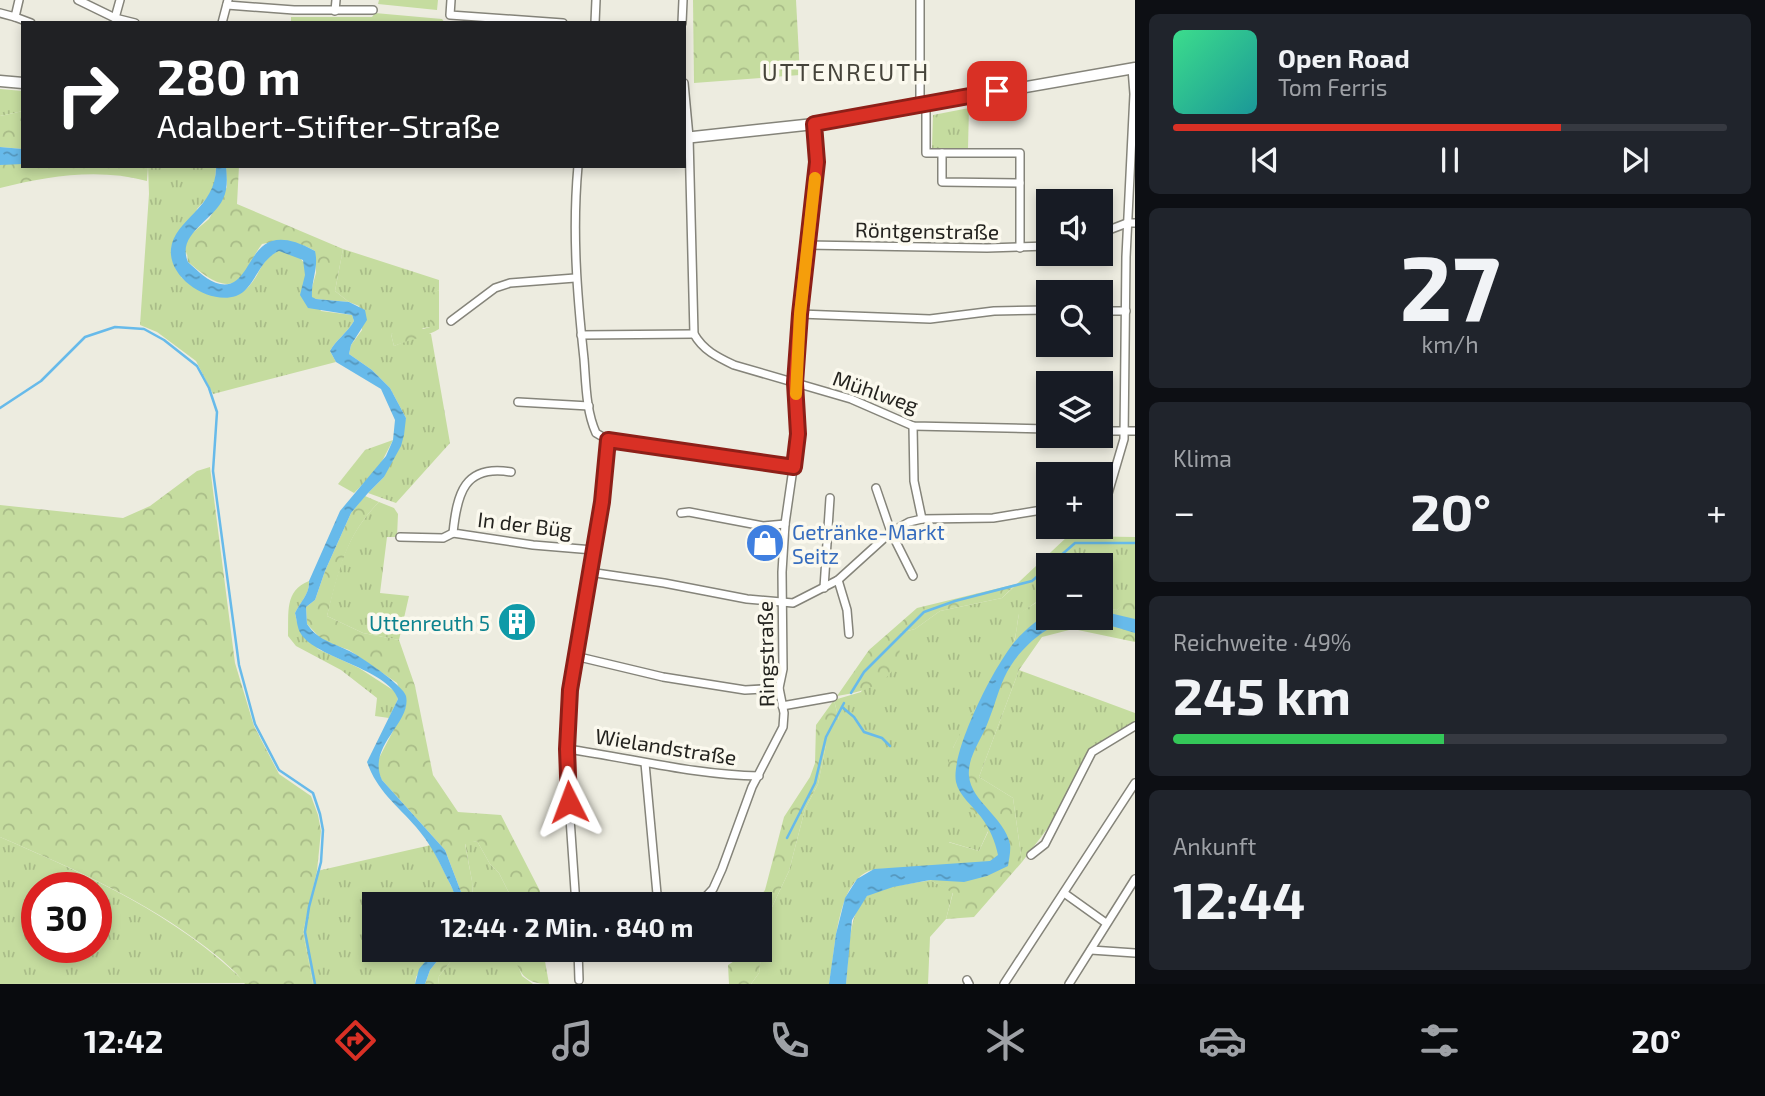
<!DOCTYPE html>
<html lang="de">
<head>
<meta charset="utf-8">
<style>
  :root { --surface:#171b24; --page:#20242c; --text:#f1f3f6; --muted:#9ea1a6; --line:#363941; --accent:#d93025 }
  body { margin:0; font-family:"Exo 2",sans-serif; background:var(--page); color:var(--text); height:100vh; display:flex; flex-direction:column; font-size:26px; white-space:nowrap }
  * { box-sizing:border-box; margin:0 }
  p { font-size:23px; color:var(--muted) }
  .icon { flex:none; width:38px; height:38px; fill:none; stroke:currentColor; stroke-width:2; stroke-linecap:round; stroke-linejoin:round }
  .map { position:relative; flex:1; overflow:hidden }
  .side { display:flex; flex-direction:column; gap:14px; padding:14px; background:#0d0f14; width:630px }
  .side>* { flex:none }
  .banner { position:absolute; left:21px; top:21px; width:665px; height:147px; border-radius:0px; box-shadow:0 4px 10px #0003; background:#202124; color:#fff; overflow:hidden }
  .tools { position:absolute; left:1036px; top:189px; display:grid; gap:14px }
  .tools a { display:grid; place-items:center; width:77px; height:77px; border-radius:0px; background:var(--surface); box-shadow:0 4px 10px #0003; font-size:35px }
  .speed { position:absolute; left:21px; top:872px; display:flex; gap:14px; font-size:35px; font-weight:700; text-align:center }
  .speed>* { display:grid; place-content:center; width:91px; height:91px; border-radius:50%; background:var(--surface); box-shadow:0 4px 10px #0003; line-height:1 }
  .speed .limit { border:10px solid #d22; background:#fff; color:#111 }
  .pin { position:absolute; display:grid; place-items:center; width:60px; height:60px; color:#fff; margin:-30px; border-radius:14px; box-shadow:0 4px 10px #0006 }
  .me { position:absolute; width:77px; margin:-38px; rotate:357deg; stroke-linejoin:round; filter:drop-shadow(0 0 5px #0008) }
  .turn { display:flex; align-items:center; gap:24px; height:147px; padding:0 21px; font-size:32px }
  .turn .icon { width:91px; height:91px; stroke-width:2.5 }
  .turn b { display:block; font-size:49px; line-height:60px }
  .big { font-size:52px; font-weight:700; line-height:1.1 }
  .side .card { flex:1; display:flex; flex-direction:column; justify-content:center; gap:10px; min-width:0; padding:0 24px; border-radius:10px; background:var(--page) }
  .side .dial { align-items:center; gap:0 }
  .dial b { font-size:91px; line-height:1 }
  .song { display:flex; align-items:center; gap:21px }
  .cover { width:84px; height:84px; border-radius:10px; background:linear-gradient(135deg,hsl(150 70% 55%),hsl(180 70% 35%)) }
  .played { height:7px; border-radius:4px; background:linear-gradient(90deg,var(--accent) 70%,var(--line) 70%) }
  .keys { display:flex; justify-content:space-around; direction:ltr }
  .heat { display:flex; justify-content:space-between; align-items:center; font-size:38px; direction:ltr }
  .charge { height:10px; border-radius:5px; background:linear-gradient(90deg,#34c759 49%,var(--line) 0) }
  .trip { position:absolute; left:362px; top:892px; width:410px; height:70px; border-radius:0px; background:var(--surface); box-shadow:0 4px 10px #0003; font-weight:700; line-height:70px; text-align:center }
  .menu { display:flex; height:112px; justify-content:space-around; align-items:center; background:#090b0e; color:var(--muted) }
  .menu .icon { width:49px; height:49px }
  .menu .current { color:var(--accent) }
  .menu b { font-size:32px; color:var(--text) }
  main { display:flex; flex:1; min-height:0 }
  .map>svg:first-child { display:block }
</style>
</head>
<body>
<main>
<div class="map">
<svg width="1135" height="984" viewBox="0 0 1135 984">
  <defs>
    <pattern id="grass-tufts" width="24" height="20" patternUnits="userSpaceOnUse" patternTransform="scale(1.75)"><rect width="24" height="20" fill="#c5dc9f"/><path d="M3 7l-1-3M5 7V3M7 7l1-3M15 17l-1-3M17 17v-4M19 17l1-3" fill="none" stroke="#a9bc88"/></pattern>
    <pattern id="forest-crowns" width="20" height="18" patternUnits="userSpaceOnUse" patternTransform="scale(1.75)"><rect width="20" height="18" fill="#c5dc9f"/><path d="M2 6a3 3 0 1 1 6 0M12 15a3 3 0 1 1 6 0" fill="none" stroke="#a9bc88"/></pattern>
    <pattern id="water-ripples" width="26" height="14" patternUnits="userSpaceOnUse" patternTransform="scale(1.75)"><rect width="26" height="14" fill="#67baea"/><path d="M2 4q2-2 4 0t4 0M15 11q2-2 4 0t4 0" fill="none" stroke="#5597bd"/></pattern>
  </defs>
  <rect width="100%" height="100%" fill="#edece0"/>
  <g fill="url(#grass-tufts)" fill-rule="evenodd">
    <path d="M375,13L442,19L445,23H291V17H372Z"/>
    <path d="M0,89L23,91V111L0,116Z"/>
    <path d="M969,108L968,148H932L933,115Z"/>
    <path d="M148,166H216L215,185L209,196L197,209L181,277C207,298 237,310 257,275C263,264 267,256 279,250L300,258L305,264V275L321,311L352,315L354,321C347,333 336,340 330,351L336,362L213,394L196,361L157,332L140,325L149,194Z"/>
    <path d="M343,249L439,280V290L430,295V327L391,334L394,346L425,333L431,334L450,443L396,503L368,493L384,477L406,418L390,388L372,370L349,354L351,345L362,330L359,306L349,302L335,291Z"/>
    <path d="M393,440L378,469L354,493L338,484L365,450Z"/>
    <path d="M379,502L394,508L398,514L397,537H387L380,593L409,596L399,640L363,633L327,616C338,571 345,536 379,502Z"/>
    <path d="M1068,536L1135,537V603H1124L1117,610L1101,608V565H1048V603L1038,601L1019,614C1017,622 1017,633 1014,641C999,680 971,711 953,748L988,831L979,851L949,842L947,856C941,860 934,865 928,867C913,870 895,868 879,869C835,871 836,953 829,984H751L759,973L765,922L789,871L805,809L818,784L826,745L839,720L834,700L861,692L900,633L915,629L940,611L1002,598Z"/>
    <path d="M309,581C310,594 300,602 295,613L297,622L318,649L359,668L396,692L398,699L389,718L375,716L377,698L341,670L296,646L288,636C289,613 284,591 309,581Z"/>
    <path d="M1019,670L1135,713V722L1089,750L1054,820L1022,862L1013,798L979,777Z"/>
    <path d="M0,837C90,876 175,914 246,983L0,984ZM37,887H96V947H37Z"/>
    <path d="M477,841L490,864L499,873L515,905H473L472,881L465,843Z"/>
    <path d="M431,845L455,894L456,905H374V950H435L416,977L415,984H313L303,932L317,871Z"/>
    <path d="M930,880L953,892L946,919L930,937L928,984H846C849,960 847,912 867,896C880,886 913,884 930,880Z"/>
    <path d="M460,950H512L522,976L533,984H438L439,976Z"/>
  </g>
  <g fill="url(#forest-crowns)">
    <path d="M693,0H796L800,75L694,83Z"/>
    <path d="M23,111V149L0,147V116Z"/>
    <path d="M9,163L23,164V166H148L147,181C98,168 49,176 0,188V165Z"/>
    <path d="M226,166H239L237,204L343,249L335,291L349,302L316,299L312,297L311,291L316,273L315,251C298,241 282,240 262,244C255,253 251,263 245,273C229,298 203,274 188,262L186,245L190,235L209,219L227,187Z"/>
    <path d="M439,290V329C430,335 407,341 394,346L391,334L416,322L423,329L430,327V294Z"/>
    <path d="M210,467L235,663L254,726L279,774L311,796L318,815L321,831L317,871L303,932L313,984H245C236,971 220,958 207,948C145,900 72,868 0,837V505L123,518L150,506L197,471Z"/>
    <path d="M365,496L379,502C345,536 339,571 327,616L363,633L399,640L415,686L433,775L458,812L501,815L540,891L541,905H515L499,873L490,864L477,841L465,844L472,881L473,905H466L445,850L382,780L376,768L379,758L406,706L397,683L349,650L323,641L307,624L306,607L315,600L325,571L351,513Z"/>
    <path d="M1016,584L1002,598L940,611L915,629L900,633C904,678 876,690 837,696L869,650L917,608Z"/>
    <path d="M1039,601L1048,603V618H1101V608L1117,610L1123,603H1135V642L1073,629L1042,637L1019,670L979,777L1013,798L1022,862L974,917L946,919L953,893L930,880L927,855L946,856L948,842L979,851L988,832L945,775L953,748L964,725L989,688L1015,639L1019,613Z"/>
    <path d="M834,700L839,720L838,739L826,745L818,784L805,809L789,871L765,922L759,973L751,984H729L728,965L739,958L740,950H760V905H754L765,890L784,817L810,777L815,763L816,725Z"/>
    <path d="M446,950H460L439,976L438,984H425L430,970Z"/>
    <path d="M512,950H543L549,984C524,984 519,973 512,950Z"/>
  </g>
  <path fill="#c5dc9f" d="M379,0H438L437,10L378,4Z"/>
  <g fill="url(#water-ripples)">
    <path d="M0,147L23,149V164L0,165Z"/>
    <path d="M216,166H226C227,177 228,189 223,199C213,221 176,234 188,262C197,270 208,282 220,284C258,291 243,211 315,251C319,267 311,281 312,297L316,299L349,302L365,310L367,320L351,345L349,354L372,370L390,388L406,418L404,435L401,446L384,477L368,493L351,513L325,571L315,600L306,607L307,624C318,640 331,642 347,650C358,654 404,686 406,696C412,723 366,746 382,780L445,850L466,905H456C456,893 450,884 445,874C437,857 429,842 416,827C397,805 377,791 367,762L398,699C388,669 316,658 301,634C297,628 297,620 295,613C300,602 310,594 309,581L340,511L386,456L393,440L395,420L381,389L336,362L330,351C336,340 347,333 354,321L352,315L308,308L300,295L305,275L303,260L279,251C258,260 255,289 236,296C209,305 168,278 171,249C174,219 217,208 216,166Z"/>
    <path d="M1101,611L1135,619V633C1117,628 1097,620 1078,620C1050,620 1020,648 1007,672C999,687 995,705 988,722C982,739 967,757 969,776C971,801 1004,817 1010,844C1011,851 1009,859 1008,866L987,876L964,882L930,880L893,887L867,896L852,920L846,984H829L836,934L845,898L857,879L874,869L990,861L998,855C995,841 990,829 981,817C973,806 959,796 956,782C950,752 997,659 1019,637C1027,628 1038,620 1048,613V618H1101Z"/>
    <path d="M435,950H446L430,970L425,984H415L419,969Z"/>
  </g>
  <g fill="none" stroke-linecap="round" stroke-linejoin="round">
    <g stroke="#67baea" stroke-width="2.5">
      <path d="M0,408L41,381L85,337L115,327L144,329L164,340L197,366L209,388L217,412L213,471L239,665L255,724L279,770L313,793L320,814L323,830L321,862L309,907L305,932L315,984"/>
      <path d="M1050,565L1075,543H1135"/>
      <path d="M851,693L864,672L924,612L955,601L1032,581L1048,567"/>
      <path d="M842,707L854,717L864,732L882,738L890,746"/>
      <path d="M787,838L815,783L826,737L844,703"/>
    </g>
    <defs>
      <g id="minor">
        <path d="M78,0L115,18L135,23"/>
        <path d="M451,0L450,15L563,23"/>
        <path d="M227,5L294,10H373"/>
        <path d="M335,11L336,0"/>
        <path d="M0,13L15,17L19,0"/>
        <path d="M15,17L31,23"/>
        <path d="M115,18L120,0"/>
        <path d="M222,23L228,0"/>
        <path d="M595,23L596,0"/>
        <path d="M682,23L683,0"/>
        <path d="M684,83L689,137L694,334C703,350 717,357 734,365L851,399L913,426L1048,429"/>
        <path d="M926,104V153H1020V248"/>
        <path d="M920,105V0"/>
        <path d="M942,153V182L1020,183"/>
        <path d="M578,166C572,232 577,294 584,359C586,384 586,411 596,433L608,440L626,443L794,467"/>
        <path d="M1101,233L1127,223H1135"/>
        <path d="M806,245L987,248L1048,246"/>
        <path d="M1101,311H1126"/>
        <path d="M800,314L930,319L994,311L1048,310"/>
        <path d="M451,321L495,288L510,283L575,278"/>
        <path d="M581,335L694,334"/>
        <path d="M518,402L589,406"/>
        <path d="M913,426L914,481L922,519"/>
        <path d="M1101,431H1135"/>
        <path d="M511,472C464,464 457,494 453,533L533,545L593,550"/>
        <path d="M876,488L891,532L913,576"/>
        <path d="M1101,499L1107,497L1124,439L1126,257L1134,94L1132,68"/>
        <path d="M681,513L689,512L763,526L785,524"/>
        <path d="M400,537L443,538L453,533"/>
        <path d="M589,572L664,583L747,599L793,603L838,580L891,532L909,522L922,519L993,518L1048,509"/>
        <path d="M838,580L847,610L849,634"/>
        <path d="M824,588L830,498"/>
        <path d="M575,656L663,677L745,690L779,688"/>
        <path d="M782,706L833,697"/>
        <path d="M567,749C631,758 694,775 759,776"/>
        <path d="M645,763L658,905"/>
        <path d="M1031,855L1045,844L1092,752L1135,726"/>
        <path d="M1064,893L1106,923"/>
        <path d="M576,905L567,775L570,690L602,502L608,440"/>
        <path d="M698,905L713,889L722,869L752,787L783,727L784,713L779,688L783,669L782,572L785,524L798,434L795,383L806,245L817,162L814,124"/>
        <path d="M578,950L579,980"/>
        <path d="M1091,950L1135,953"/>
        <path d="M967,980L969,984"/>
        <path d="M1004,984L1135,783"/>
        <path d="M1069,984L1135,879"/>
      </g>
      <g id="secondary">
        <path d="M0,81L23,83"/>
        <path d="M684,138L814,124L1135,68"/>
      </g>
    </defs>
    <use href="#minor" stroke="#85847a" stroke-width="10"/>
    <use href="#secondary" stroke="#85847a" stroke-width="13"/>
    <use href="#minor" stroke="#fff" stroke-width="7"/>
    <use href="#secondary" stroke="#fff" stroke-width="10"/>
  </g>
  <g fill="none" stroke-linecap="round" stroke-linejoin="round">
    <defs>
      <path id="route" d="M569,802L567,749L570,690L602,502L608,440L794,467L798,434L795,383L800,314L817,162L814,124L997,91"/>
    </defs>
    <use href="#route" stroke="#8d1f18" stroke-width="18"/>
    <use href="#route" stroke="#d93025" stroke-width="12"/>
    <path stroke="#f59e0b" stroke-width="12" d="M796,394L800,314L815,178"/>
  </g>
  <defs>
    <symbol id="shop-disc" viewBox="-11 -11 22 22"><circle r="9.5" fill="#3f7fe0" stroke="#fbf9ee"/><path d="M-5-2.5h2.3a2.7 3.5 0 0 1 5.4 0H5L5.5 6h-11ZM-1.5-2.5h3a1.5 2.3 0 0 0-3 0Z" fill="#fff"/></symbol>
    <symbol id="building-disc" viewBox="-11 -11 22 22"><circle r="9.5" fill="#0f9aa8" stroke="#fbf9ee"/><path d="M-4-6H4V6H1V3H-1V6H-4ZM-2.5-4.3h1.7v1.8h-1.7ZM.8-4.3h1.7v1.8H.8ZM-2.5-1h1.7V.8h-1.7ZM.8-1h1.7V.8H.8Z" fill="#fff"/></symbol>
  </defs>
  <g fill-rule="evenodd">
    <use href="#shop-disc" x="743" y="521" width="44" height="44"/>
    <use href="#building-disc" x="495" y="600" width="44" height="44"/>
  </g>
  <g text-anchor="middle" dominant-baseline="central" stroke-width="7" stroke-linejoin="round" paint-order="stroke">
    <g font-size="21" fill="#24231f" stroke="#fbf9ee">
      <text transform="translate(927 230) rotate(1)">Röntgenstraße</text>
      <text transform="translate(876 391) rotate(19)">Mühlweg</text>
      <text transform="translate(525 524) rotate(7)">In der Büg</text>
      <text transform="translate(765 654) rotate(-91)">Ringstraße</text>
      <text transform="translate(666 746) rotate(9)">Wielandstraße</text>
    </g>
    <g font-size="21" fill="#366cbe" stroke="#fbf9ee" text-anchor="start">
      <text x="792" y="531">Getränke-Markt<tspan x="792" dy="24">Seitz</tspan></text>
    </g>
    <g font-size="21" fill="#0d838f" stroke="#fbf9ee" text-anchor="end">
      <text x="490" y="622">Uttenreuth 5</text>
    </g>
    <g font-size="24" letter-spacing="2" fill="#46443b" stroke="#fbf9ee">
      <text x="846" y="71">UTTENREUTH</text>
    </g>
  </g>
</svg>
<div class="tools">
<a><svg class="icon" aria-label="sound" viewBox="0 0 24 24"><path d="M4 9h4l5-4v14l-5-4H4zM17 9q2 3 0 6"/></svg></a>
<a><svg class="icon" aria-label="search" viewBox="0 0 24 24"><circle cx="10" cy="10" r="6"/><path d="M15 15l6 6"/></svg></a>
<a><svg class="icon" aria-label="layers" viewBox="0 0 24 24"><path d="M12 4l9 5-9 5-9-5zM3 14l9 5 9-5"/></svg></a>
<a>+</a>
<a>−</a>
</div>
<div class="speed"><div class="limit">30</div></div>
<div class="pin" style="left:997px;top:91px;background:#d93025"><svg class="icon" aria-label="arrive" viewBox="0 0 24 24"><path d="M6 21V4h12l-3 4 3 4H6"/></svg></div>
<svg class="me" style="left:569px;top:802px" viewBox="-20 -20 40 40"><path d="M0-17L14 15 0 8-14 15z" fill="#d93025" stroke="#fff" stroke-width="4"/></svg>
<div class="trip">12:44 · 2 Min. · 840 m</div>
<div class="banner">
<div class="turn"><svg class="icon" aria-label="right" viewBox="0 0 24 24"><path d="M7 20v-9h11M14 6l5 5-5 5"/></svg><div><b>280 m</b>Adalbert-Stifter-Straße</div></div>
</div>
</div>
<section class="side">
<div class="card">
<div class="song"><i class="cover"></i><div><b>Open Road</b><p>Tom Ferris</p></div></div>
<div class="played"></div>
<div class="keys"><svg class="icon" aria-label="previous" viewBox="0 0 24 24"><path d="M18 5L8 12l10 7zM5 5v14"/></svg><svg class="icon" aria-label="pause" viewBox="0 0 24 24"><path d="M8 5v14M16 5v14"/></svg><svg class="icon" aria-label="next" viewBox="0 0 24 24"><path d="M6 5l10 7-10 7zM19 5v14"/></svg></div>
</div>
<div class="card dial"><b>27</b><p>km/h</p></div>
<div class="card"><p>Klima</p>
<div class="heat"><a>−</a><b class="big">20°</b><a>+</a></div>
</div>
<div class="card"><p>Reichweite · 49%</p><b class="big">245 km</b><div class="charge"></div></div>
<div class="card"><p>Ankunft</p><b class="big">12:44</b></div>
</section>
</main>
<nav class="menu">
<b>12:42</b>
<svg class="icon current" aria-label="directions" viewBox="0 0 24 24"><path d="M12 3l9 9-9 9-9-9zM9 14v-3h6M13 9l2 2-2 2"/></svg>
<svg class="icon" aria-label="music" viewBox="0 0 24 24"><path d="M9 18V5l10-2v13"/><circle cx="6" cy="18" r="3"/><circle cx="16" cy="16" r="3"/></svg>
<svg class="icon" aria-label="phone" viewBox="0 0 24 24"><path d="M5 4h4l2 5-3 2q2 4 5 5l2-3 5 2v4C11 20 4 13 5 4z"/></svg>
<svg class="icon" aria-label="climate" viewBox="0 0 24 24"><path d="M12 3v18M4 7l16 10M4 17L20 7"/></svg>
<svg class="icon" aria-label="car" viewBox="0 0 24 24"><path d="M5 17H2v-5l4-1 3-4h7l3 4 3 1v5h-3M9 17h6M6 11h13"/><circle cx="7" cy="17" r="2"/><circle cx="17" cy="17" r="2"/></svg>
<svg class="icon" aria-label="filters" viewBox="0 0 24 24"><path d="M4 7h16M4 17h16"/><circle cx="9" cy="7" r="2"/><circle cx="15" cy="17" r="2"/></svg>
<b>20°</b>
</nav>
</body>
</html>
